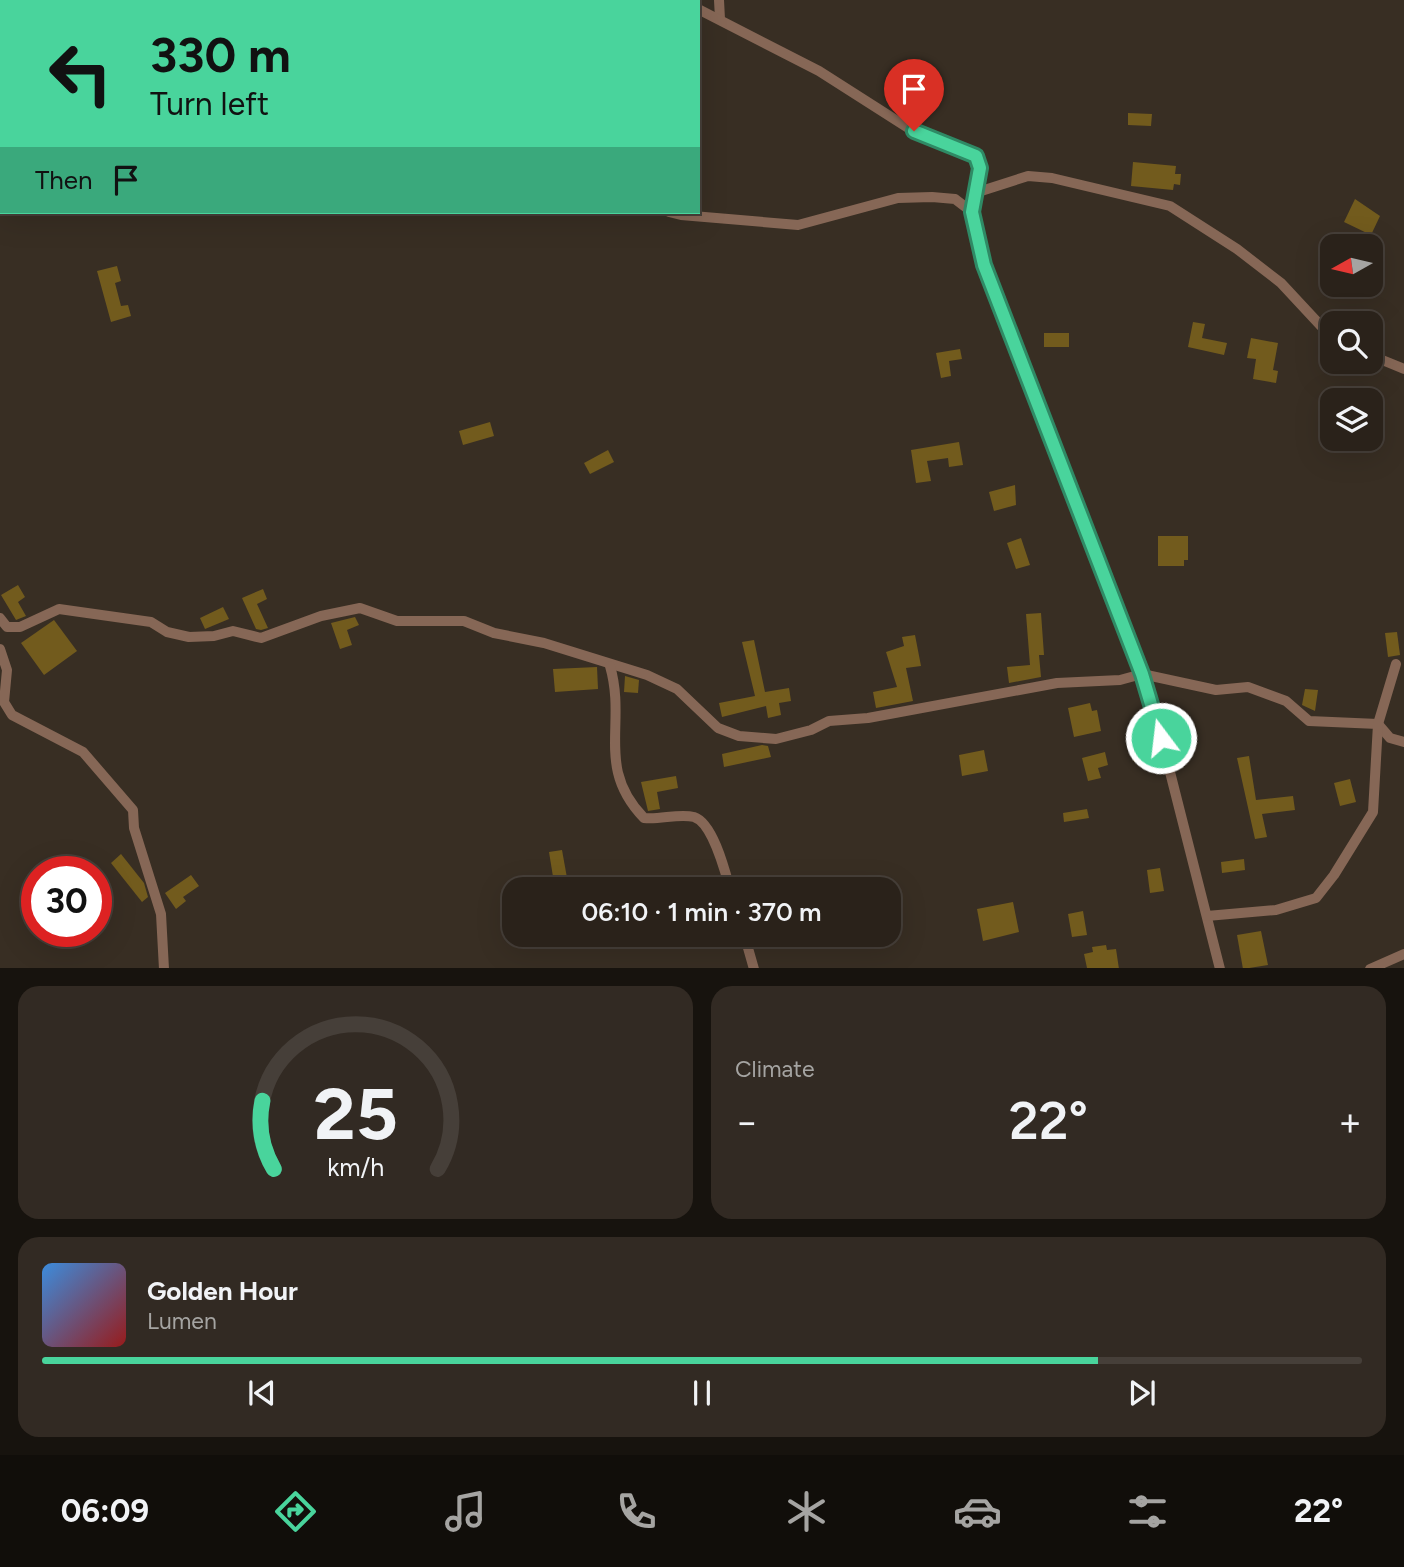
<!DOCTYPE html>
<html lang="en">
<head>
<meta charset="utf-8">
<style>
  :root { --surface:#2a221a; --page:#322a23; --text:#f1f3f6; --muted:#a5a4a2; --line:#463f39; --accent:#49d49c }
  body { margin:0; font-family:Figtree,sans-serif; background:var(--page); color:var(--text); height:100vh; display:flex; flex-direction:column; font-size:26px; white-space:nowrap }
  * { box-sizing:border-box; margin:0 }
  p { font-size:23px; color:var(--muted) }
  .icon { flex:none; width:38px; height:38px; fill:none; stroke:currentColor; stroke-width:2; stroke-linecap:round; stroke-linejoin:round }
  .map { position:relative; height:968px; overflow:hidden }
  .side { display:flex; flex-direction:column; gap:18px; padding:18px; background:#17130e; flex:1 }
  .side>* { flex:none }
  .top-card { position:absolute; left:0px; top:0px; width:700px; height:214px; box-shadow:0 7px 28px #0002,0 0 0 2px var(--line); background:#49d49c; color:#111; overflow:hidden }
  .needle { width:46px; rotate:262deg }
  .fabs { position:absolute; left:1320px; top:234px; display:grid; gap:14px }
  .fabs a { display:grid; place-items:center; width:63px; height:63px; border-radius:14px; background:var(--surface); box-shadow:0 7px 28px #0002,0 0 0 2px var(--line); font-size:35px }
  .speed { position:absolute; left:21px; top:856px; display:flex; gap:14px; font-size:35px; font-weight:700; text-align:center }
  .speed>* { display:grid; place-content:center; width:91px; height:91px; border-radius:50%; background:var(--surface); box-shadow:0 7px 28px #0002,0 0 0 2px var(--line); line-height:1 }
  .speed .limit { border:10px solid #d22; background:#fff; color:#111 }
  .pin { position:absolute; display:grid; place-items:center; width:60px; height:60px; color:#fff; margin:-72px -30px; border-radius:50% 50% 50% 0; rotate:-45deg; box-shadow:0 0 7px #0007 }
  .pin .icon { rotate:45deg }
  .me { position:absolute; width:77px; margin:-38px; rotate:345deg; stroke-linejoin:round; filter:drop-shadow(0 0 5px #0008) }
  .turn { display:flex; align-items:center; gap:24px; height:147px; padding:0 35px; font-size:32px }
  .turn .icon { width:91px; height:91px; stroke-width:2.5 }
  .turn b { display:block; font-size:49px; line-height:60px }
  .then { display:flex; align-items:center; height:66px; padding:0 35px; background:#0003; gap:14px; font-size:26px }
  .big { font-size:52px; font-weight:600; line-height:1.1 }
  .side .widget { flex:1; display:flex; flex-direction:column; justify-content:center; gap:10px; min-width:0; padding:0 24px; border-radius:21px; background:var(--page) }
  .side .dial { align-items:center; gap:0 }
  .dial svg { height:182px; overflow:visible; fill:none; stroke:var(--line); stroke-width:7; stroke-linecap:round; text-anchor:middle }
  .dial text { fill:var(--text); stroke:none }
  .song { display:flex; align-items:center; gap:21px }
  .cover { width:84px; height:84px; border-radius:10px; background:linear-gradient(135deg,hsl(210 70% 55%),hsl(0 70% 35%)) }
  .played { height:7px; border-radius:4px; background:linear-gradient(90deg,var(--accent) 80%,var(--line) 80%) }
  .keys { display:flex; justify-content:space-around; direction:ltr }
  .heat { display:flex; justify-content:space-between; align-items:center; font-size:38px; direction:ltr }
  .side .tiles { flex:1; display:grid; gap:18px; grid-template-columns:1fr 1fr }
  .widget:last-child { grid-column:span 2 }
  .trip { position:absolute; left:502px; top:877px; width:399px; height:70px; border-radius:21px; background:var(--surface); box-shadow:0 7px 28px #0002,0 0 0 2px var(--line); font-weight:600; line-height:70px; text-align:center }
  .tab-bar { display:flex; height:112px; justify-content:space-around; align-items:center; background:#110e0a; color:var(--muted) }
  .tab-bar .icon { width:49px; height:49px }
  .tab-bar .active { color:var(--accent) }
  .tab-bar b { font-size:32px; color:var(--text) }
  .map>svg:first-child { display:block }
</style>
</head>
<body>
<div class="map">
<svg width="1404" height="969" viewBox="0 0 1404 969">
  <rect width="100%" height="100%" fill="#382e23"/>
  <g fill="#725b1d">
    <path d="M1128,113L1152,114L1151,126L1128,125Z"/>
    <path d="M1133,162L1176,166L1175,174H1181L1180,185L1174,184L1173,190L1131,186Z"/>
    <path d="M1355,199L1380,216L1371,235L1344,222Z"/>
    <path d="M117,266L121,281L115,283L121,306L128,305L131,316L111,322L97,271Z"/>
    <path d="M1193,322L1205,324L1202,338L1227,343L1224,355L1188,347Z"/>
    <rect x="1044" y="333" width="25" height="14"/>
    <path d="M1251,338L1278,343L1273,370L1278,371L1276,383L1253,379L1256,359L1247,358Z"/>
    <path d="M960,349L962,359L949,361L951,376L941,378L936,353Z"/>
    <path d="M490,422L494,436L463,445L459,431Z"/>
    <rect x="1320" y="427" width="12" height="16"/>
    <path d="M959,442L963,465L949,467L948,458L927,461L931,481L916,483L911,450Z"/>
    <path d="M608,450L614,462L590,474L584,463Z"/>
    <path d="M1015,485L1016,505L994,511L989,492Z"/>
    <path d="M1158,536H1188V560H1184V566H1158Z"/>
    <path d="M1021,538L1030,565L1016,569L1007,543Z"/>
    <path d="M18,585L25,597L18,602L26,616L16,620L1,595Z"/>
    <path d="M263,589L267,599L257,604L268,628L261,630L256,629L242,598Z"/>
    <path d="M223,607L229,619L205,629L200,618Z"/>
    <path d="M1041,613L1044,655H1039L1041,677L1009,683L1007,667L1030,665L1026,614Z"/>
    <path d="M355,617L359,625L347,630L352,645L340,649L331,623Z"/>
    <path d="M54,620L77,651L44,675L21,643Z"/>
    <path d="M1397,632L1400,655L1388,657L1385,633Z"/>
    <path d="M915,635L921,666L906,668L913,701L876,708L873,692L897,687L886,652L904,646L902,637Z"/>
    <path d="M754,640L765,692L789,688L791,701L779,703L781,715L768,718L766,706L722,717L719,703L755,696L742,642Z"/>
    <path d="M597,667L598,689L555,692L553,669Z"/>
    <path d="M625,676L639,680L638,693L624,692Z"/>
    <path d="M1305,689L1318,690L1315,711L1302,705Z"/>
    <path d="M1090,703L1092,711L1097,710L1101,731L1074,737L1068,708Z"/>
    <path d="M762,745L768,746L771,757L724,767L722,754Z"/>
    <path d="M1140,745L1144,759L1134,762L1130,748Z"/>
    <path d="M984,750L988,771L962,776L959,755Z"/>
    <path d="M1105,752L1108,765L1098,768L1101,778L1088,781L1082,758Z"/>
    <path d="M1249,756L1256,800L1293,796L1295,810L1262,814L1267,837L1255,839L1237,758Z"/>
    <path d="M676,776L678,788L657,792L660,809L648,811L641,782Z"/>
    <path d="M1350,779L1356,802L1340,806L1334,783Z"/>
    <path d="M1087,809L1089,818L1064,822L1063,813Z"/>
    <path d="M562,850L569,889H555L549,852Z"/>
    <path d="M121,854L144,883L148,897L142,902L111,863Z"/>
    <path d="M1244,859L1245,870L1222,873L1221,862Z"/>
    <path d="M1160,868L1164,891L1150,893L1147,870Z"/>
    <path d="M191,875L199,886L183,897L186,901L176,909L165,893Z"/>
    <path d="M1013,902L1019,932L983,941L977,909Z"/>
    <path d="M1083,911L1087,935L1072,937L1068,914Z"/>
    <path d="M1261,931L1268,965L1243,969L1237,935Z"/>
    <path d="M1106,945L1107,950L1116,949L1119,969L1087,968L1084,954L1093,952L1092,947Z"/>
  </g>
  <g fill="none" stroke-linecap="round" stroke-linejoin="round">
    <g stroke="#866756" stroke-width="10">
      <path d="M677,0L681,2"/>
      <path d="M719,0L720,19"/>
      <path d="M698,9L819,71L913,131L976,156L980,168L972,212L984,265L1142,674L1155,713L1220,969"/>
      <path d="M0,123L2,124"/>
      <path d="M975,193L1028,176L1052,178L1170,206L1237,249L1281,283L1321,326L1332,334"/>
      <path d="M669,212L681,215L798,225L898,198L932,197L955,199L972,212"/>
      <path d="M1370,355L1404,369"/>
      <path d="M0,618L7,627H20L59,609L151,622L167,632L189,637L214,636L233,631L261,638L321,616L360,608L397,621H464L494,633L544,643L647,675L677,689L718,728L739,736L776,739L811,730L829,721L868,718L1057,683L1120,680L1142,674L1216,690L1248,687L1286,701L1309,721L1378,724L1390,738L1404,742"/>
      <path d="M0,649L7,670L4,702L12,715L83,752L133,810L134,828L161,914L164,969"/>
      <path d="M610,666C627,725 595,767 644,818C660,820 679,813 694,817C713,823 725,871 730,889"/>
      <path d="M1207,916L1276,910L1316,898L1334,875L1373,812L1378,724L1396,664"/>
      <path d="M744,934L754,969"/>
      <path d="M1370,969L1404,954"/>
    </g>
  </g>
  <g fill="none" stroke-linecap="round" stroke-linejoin="round">
    <defs>
      <path id="route" d="M914,131L976,156L980,168L972,212L984,265L1142,674L1161,738"/>
    </defs>
    <use href="#route" stroke="#2f8a65" stroke-width="18"/>
    <use href="#route" stroke="#49d49c" stroke-width="12"/>
  </g>
</svg>
<div class="fabs">
<a><svg class="needle" viewBox="-14 -14 28 28"><path d="M0-13l5 13h-10z" fill="#e53935"/><path d="M0 13l5-13h-10z" fill="#a5a4a2"/></svg></a>
<a><svg class="icon" aria-label="search" viewBox="0 0 24 24"><circle cx="10" cy="10" r="6"/><path d="M15 15l6 6"/></svg></a>
<a><svg class="icon" aria-label="layers" viewBox="0 0 24 24"><path d="M12 4l9 5-9 5-9-5zM3 14l9 5 9-5"/></svg></a>
</div>
<div class="speed"><div class="limit">30</div></div>
<div class="pin" style="left:914px;top:131px;background:#d93025"><svg class="icon" aria-label="arrive" viewBox="0 0 24 24"><path d="M6 21V4h12l-3 4 3 4H6"/></svg></div>
<svg class="me" style="left:1161px;top:738px" viewBox="-20 -20 40 40"><circle r="17" fill="#49d49c" stroke="#fff" stroke-width="3"/><path d="M0-11L8 9 0 5-8 9z" fill="#fff"/></svg>
<div class="trip">06:10 · 1 min · 370 m</div>
<div class="top-card">
<div class="turn"><svg class="icon" aria-label="left" viewBox="0 0 24 24"><path d="M17 20v-9H6M10 6l-5 5 5 5"/></svg><div><b>330 m</b>Turn left</div></div>
<div class="then">Then<svg class="icon" aria-label="arrive" viewBox="0 0 24 24"><path d="M6 21V4h12l-3 4 3 4H6"/></svg></div>
</div>
</div>
<section class="side">
<div class="tiles">
<div class="widget dial"><svg viewBox="0 0 100 80">
<path d="M14 69A42 42 0 1 1 86 69"/>
<path d="M14 69A42 42 0 0 1 9 39" stroke="#49d49c"/>
<text x="50" y="56" font-size="32" font-weight="700">25</text>
<text x="50" y="72" font-size="11">km/h</text>
</svg></div>
<div class="widget"><p>Climate</p>
<div class="heat"><a>−</a><b class="big">22°</b><a>+</a></div>
</div>
<div class="widget">
<div class="song"><i class="cover"></i><div><b>Golden Hour</b><p>Lumen</p></div></div>
<div class="played"></div>
<div class="keys"><svg class="icon" aria-label="previous" viewBox="0 0 24 24"><path d="M18 5L8 12l10 7zM5 5v14"/></svg><svg class="icon" aria-label="pause" viewBox="0 0 24 24"><path d="M8 5v14M16 5v14"/></svg><svg class="icon" aria-label="next" viewBox="0 0 24 24"><path d="M6 5l10 7-10 7zM19 5v14"/></svg></div>
</div>
</div>
</section>
<nav class="tab-bar">
<b>06:09</b>
<svg class="icon active" aria-label="directions" viewBox="0 0 24 24"><path d="M12 3l9 9-9 9-9-9zM9 14v-3h6M13 9l2 2-2 2"/></svg>
<svg class="icon" aria-label="music" viewBox="0 0 24 24"><path d="M9 18V5l10-2v13"/><circle cx="6" cy="18" r="3"/><circle cx="16" cy="16" r="3"/></svg>
<svg class="icon" aria-label="phone" viewBox="0 0 24 24"><path d="M5 4h4l2 5-3 2q2 4 5 5l2-3 5 2v4C11 20 4 13 5 4z"/></svg>
<svg class="icon" aria-label="climate" viewBox="0 0 24 24"><path d="M12 3v18M4 7l16 10M4 17L20 7"/></svg>
<svg class="icon" aria-label="car" viewBox="0 0 24 24"><path d="M5 17H2v-5l4-1 3-4h7l3 4 3 1v5h-3M9 17h6M6 11h13"/><circle cx="7" cy="17" r="2"/><circle cx="17" cy="17" r="2"/></svg>
<svg class="icon" aria-label="filters" viewBox="0 0 24 24"><path d="M4 7h16M4 17h16"/><circle cx="9" cy="7" r="2"/><circle cx="15" cy="17" r="2"/></svg>
<b>22°</b>
</nav>
</body>
</html>
